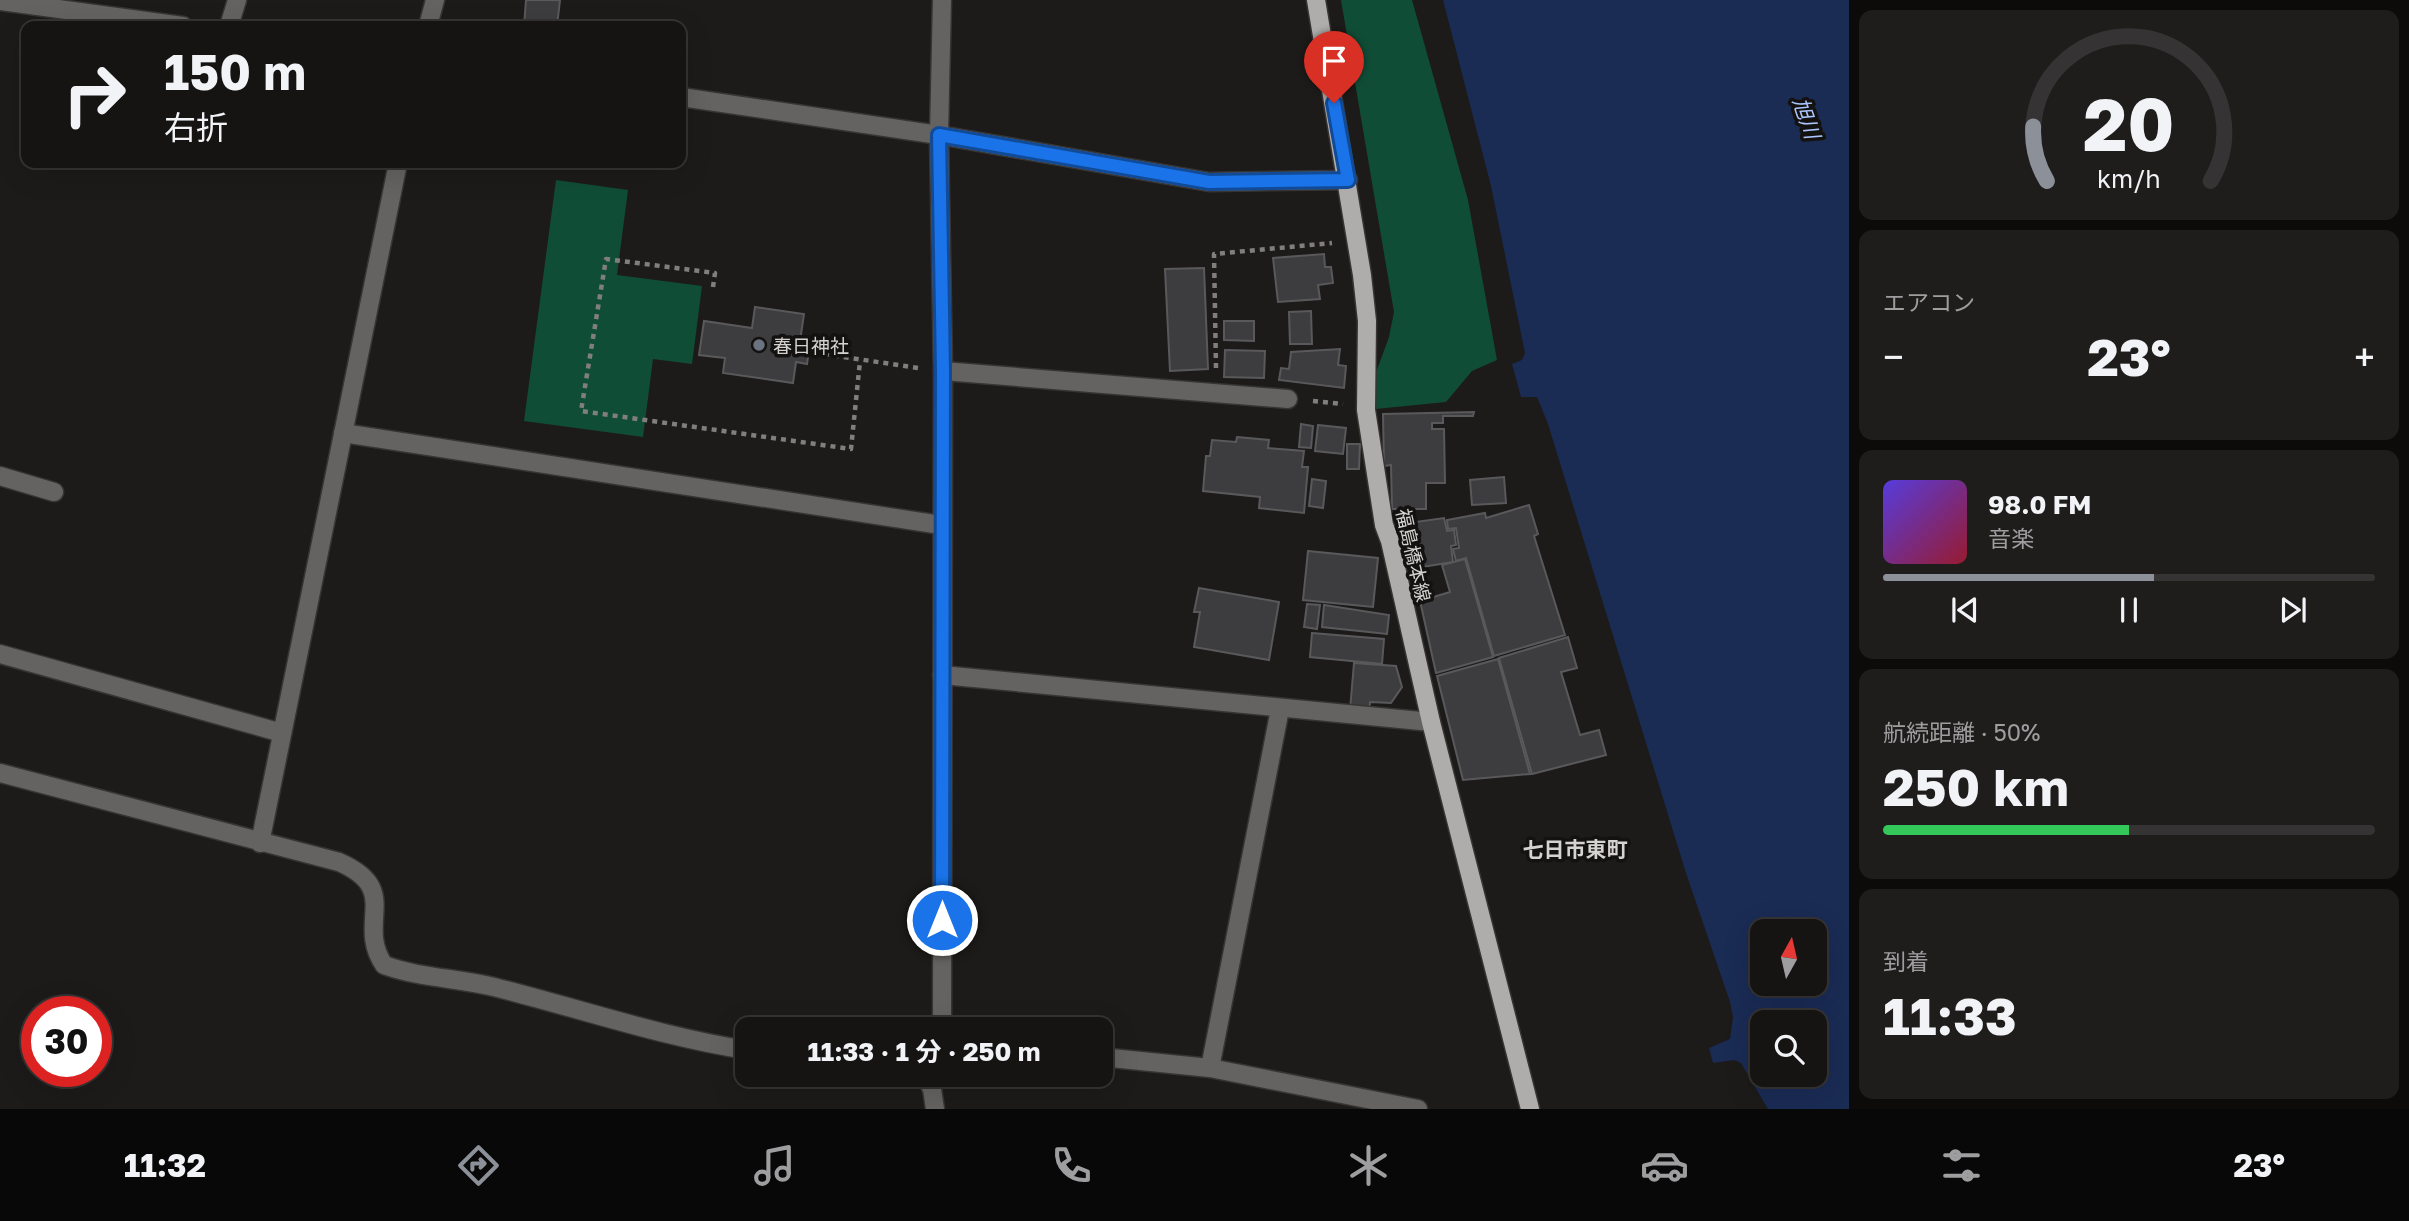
<!DOCTYPE html>
<html lang="ja">
<head>
<meta charset="utf-8">
<style>
  :root { --surface:#161413; --page:#1f1d1c; --text:#f1f3f6; --muted:#9e9ea0; --line:#353333; --accent:#8c9099 }
  body { margin:0; font-family:"Golos Text","Noto Sans JP",sans-serif; background:var(--page); color:var(--text); height:100vh; display:flex; flex-direction:column; font-size:26px; white-space:nowrap }
  * { box-sizing:border-box; margin:0 }
  p { font-size:23px; color:var(--muted) }
  .icon { flex:none; width:38px; height:38px; fill:none; stroke:currentColor; stroke-width:2; stroke-linecap:round; stroke-linejoin:round }
  .map { position:relative; flex:1; overflow:hidden }
  .panel { display:flex; flex-direction:column; gap:10px; padding:10px; background:#0c0b0a; width:560px }
  .panel>* { flex:none }
  .hud { position:absolute; left:21px; top:21px; width:665px; height:147px; border-radius:14px; box-shadow:0 7px 28px #0002,0 0 0 2px var(--line); background:#161413; color:var(--text); overflow:hidden }
  .needle { width:46px; rotate:8deg }
  .fabs { position:absolute; left:1750px; top:919px; display:grid; gap:14px }
  .fabs a { display:grid; place-items:center; width:77px; height:77px; border-radius:14px; background:var(--surface); box-shadow:0 7px 28px #0002,0 0 0 2px var(--line); font-size:35px }
  .speed { position:absolute; left:21px; top:996px; display:flex; gap:14px; font-size:35px; font-weight:700; text-align:center }
  .speed>* { display:grid; place-content:center; width:91px; height:91px; border-radius:50%; background:var(--surface); box-shadow:0 7px 28px #0002,0 0 0 2px var(--line); line-height:1 }
  .speed .limit { border:10px solid #d22; background:#fff; color:#111 }
  .pin { position:absolute; display:grid; place-items:center; width:60px; height:60px; color:#fff; margin:-72px -30px; border-radius:50% 50% 50% 0; rotate:-45deg; box-shadow:0 0 7px #0007 }
  .pin .icon { rotate:45deg }
  .me { position:absolute; width:77px; margin:-38px; rotate:0deg; stroke-linejoin:round; filter:drop-shadow(0 0 5px #0008) }
  .turn { display:flex; align-items:center; gap:24px; height:147px; padding:0 28px; font-size:32px }
  .turn .icon { width:91px; height:91px; stroke-width:2.5 }
  .turn b { display:block; font-size:49px; line-height:60px }
  .big { font-size:52px; font-weight:700; line-height:1.1 }
  .panel .widget { flex:1; display:flex; flex-direction:column; justify-content:center; gap:10px; min-width:0; padding:0 24px; border-radius:14px; background:var(--page) }
  .panel .dial { align-items:center; gap:0 }
  .dial svg { height:182px; overflow:visible; fill:none; stroke:var(--line); stroke-width:7; stroke-linecap:round; text-anchor:middle }
  .dial text { fill:var(--text); stroke:none }
  .song { display:flex; align-items:center; gap:21px }
  .cover { width:84px; height:84px; border-radius:10px; background:linear-gradient(135deg,hsl(250 70% 55%),hsl(350 70% 35%)) }
  .played { height:7px; border-radius:4px; background:linear-gradient(90deg,var(--accent) 55%,var(--line) 55%) }
  .keys { display:flex; justify-content:space-around; direction:ltr }
  .heat { display:flex; justify-content:space-between; align-items:center; font-size:38px; direction:ltr }
  .charge { height:10px; border-radius:5px; background:linear-gradient(90deg,#34c759 50%,var(--line) 0) }
  .trip { position:absolute; left:735px; top:1017px; width:378px; height:70px; border-radius:14px; background:var(--surface); box-shadow:0 7px 28px #0002,0 0 0 2px var(--line); font-weight:700; line-height:70px; text-align:center }
  .tab-bar { display:flex; height:112px; justify-content:space-around; align-items:center; background:#090808; color:var(--muted) }
  .tab-bar .icon { width:49px; height:49px }
  .tab-bar .selected { color:var(--accent) }
  .tab-bar b { font-size:32px; color:var(--text) }
  main { display:flex; flex:1; min-height:0 }
  .map>svg:first-child { display:block }
</style>
</head>
<body>
<main>
<div class="map">
<svg width="1849" height="1109" viewBox="0 0 1849 1109">
  <rect width="100%" height="100%" fill="#1d1b19"/>
  <g fill="#104d37">
    <path d="M1341,0H1412L1468,200L1497,360L1472,371L1446,402L1375,409L1374,378L1389,337L1394,312Z"/>
    <path d="M556,180L628,190L617,275L702,286L692,364L653,359L643,437L524,421Z"/>
  </g>
  <path fill="#1a2b54" fill-rule="evenodd" d="M1443,0H1849V1109H1768L1741,1063L1734,1060L1713,1063L1709,1048L1730,1039L1733,1017L1730,1002L1686,873L1548,424L1537,397H1521L1512,364L1522,360L1525,353L1491,186ZM1762,931H1815V984H1762ZM1762,1022H1815V1074H1762Z"/>
  <g fill="#3d3d40" stroke="#59595c" stroke-width="2">
    <path d="M526,0H560L557,26H524Z"/>
    <path d="M1324,254L1325,267H1331L1333,283L1318,285L1320,299L1278,302L1273,258Z"/>
    <path d="M1204,268L1208,369L1170,371L1165,269Z"/>
    <path d="M755,307L804,314L800,341L810,343L807,364L796,362L793,383L723,373L725,358L699,355L704,321L752,328Z"/>
    <path d="M1311,311L1312,344H1290L1289,312Z"/>
    <path d="M1224,321H1254V341L1224,340Z"/>
    <path d="M1340,349L1338,365L1346,366L1344,388L1279,380L1281,368L1289,369L1291,352Z"/>
    <path d="M1225,350L1265,351L1264,378L1224,377Z"/>
    <path d="M1474,412L1473,416H1443V423H1432V429H1444L1445,483H1426V509H1392L1391,465L1384,466L1383,414Z"/>
    <path d="M1301,424L1313,426L1311,448L1299,447Z"/>
    <path d="M1318,425L1346,428L1343,454L1315,451Z"/>
    <path d="M1237,437L1269,440L1268,448L1304,451L1302,467H1308L1304,513L1259,508L1260,497L1203,491L1206,456H1210L1212,440L1236,442Z"/>
    <path d="M1347,444H1360L1359,469H1347Z"/>
    <path d="M1504,477L1506,503L1472,505L1470,480Z"/>
    <path d="M1312,479L1326,481L1323,508L1309,506Z"/>
    <path d="M1529,505L1538,534L1534,536L1565,635L1494,656L1466,558L1456,561L1453,549L1459,548L1456,528L1448,529L1447,520L1485,513L1486,518Z"/>
    <path d="M1444,518L1447,531L1454,530L1456,545L1451,546L1453,562L1416,568L1408,523Z"/>
    <path d="M1308,551L1378,558L1373,607L1303,600Z"/>
    <path d="M1465,559L1493,657L1436,673L1420,601L1450,592L1442,565Z"/>
    <path d="M1199,588L1279,602L1269,660L1194,647L1200,612H1194Z"/>
    <path d="M1307,604L1320,605L1317,629L1304,627Z"/>
    <path d="M1324,605L1389,615L1387,634L1322,627Z"/>
    <path d="M1312,633L1384,639L1382,664L1310,657Z"/>
    <path d="M1568,637L1577,668L1561,672L1580,735L1599,730L1606,755L1532,774L1499,658Z"/>
    <path d="M1498,659L1530,774L1463,780L1437,676Z"/>
    <path d="M1354,663L1396,666L1402,687L1391,703L1370,702L1369,712L1350,710Z"/>
  </g>
  <g fill="none" stroke-linecap="round" stroke-linejoin="round">
    <defs>
      <g id="minor">
        <path d="M942,0L939,135L943,371L942,1029"/>
        <path d="M0,1L183,26"/>
        <path d="M229,26L237,0"/>
        <path d="M428,26L435,0"/>
        <path d="M681,97L939,135L1209,182L1348,180"/>
        <path d="M943,371L1288,399"/>
        <path d="M343,433L941,525"/>
        <path d="M0,476L54,492"/>
        <path d="M0,654L282,733"/>
        <path d="M942,675L1431,722"/>
        <path d="M0,773L339,862C403,890 355,922 384,965C420,978 457,978 494,987C578,1008 662,1037 747,1050"/>
        <path d="M260,843L398,163"/>
        <path d="M1101,1057L1210,1068L1418,1109"/>
        <path d="M1210,1068L1280,709"/>
        <path d="M924,1074L932,1089L935,1109"/>
      </g>
      <path id="major" d="M1316,0L1362,275L1367,321L1366,410L1384,525L1390,541L1431,722L1530,1109"/>
    </defs>
    <use href="#minor" stroke="#373533" stroke-width="21"/>
    <use href="#major" stroke="#373533" stroke-width="21"/>
    <g stroke="#817f7e" stroke-width="4.5" stroke-dasharray="5 5" stroke-linecap="butt">
      <path d="M713,287L715,273L606,259L581,411L851,449L860,361"/>
      <path d="M824,354L918,368"/>
      <path d="M1216,368L1214,254L1332,243"/>
      <path d="M1313,401L1343,404"/>
    </g>
    <use href="#minor" stroke="#646362" stroke-width="18"/>
    <use href="#major" stroke="#afadab" stroke-width="18"/>
  </g>
  <g fill="none" stroke-linecap="round" stroke-linejoin="round">
    <defs>
      <path id="route" d="M942,920L943,371L939,135L1209,182L1348,180L1334,103"/>
    </defs>
    <use href="#route" stroke="#114b97" stroke-width="18"/>
    <use href="#route" stroke="#1a73e8" stroke-width="12"/>
  </g>
  <circle fill="#6b7280" stroke="#141210" stroke-width="2.5" cx="759" cy="345" r="7"/>
  <g text-anchor="middle" dominant-baseline="central" stroke-width="7" stroke-linejoin="round" paint-order="stroke">
    <g font-size="19" fill="#d4d3d2" stroke="#141210" text-anchor="start">
      <text x="773" y="345">春日神社</text>
    </g>
    <g font-size="19" fill="#d4d3d2" stroke="#141210">
      <text transform="translate(1414 555) rotate(77)">福島橋本線</text>
    </g>
    <g font-size="21" font-style="italic" fill="#abc6ff" stroke="#141210">
      <text transform="translate(1807 118) rotate(71)">旭川</text>
    </g>
    <g font-size="21" font-weight="bold" fill="#d4d3d2" stroke="#141210">
      <text x="1575" y="849">七日市東町</text>
    </g>
  </g>
</svg>
<div class="fabs">
<a><svg class="needle" viewBox="-14 -14 28 28"><path d="M0-13l5 13h-10z" fill="#e53935"/><path d="M0 13l5-13h-10z" fill="#9e9ea0"/></svg></a>
<a><svg class="icon" aria-label="search" viewBox="0 0 24 24"><circle cx="10" cy="10" r="6"/><path d="M15 15l6 6"/></svg></a>
</div>
<div class="speed"><div class="limit">30</div></div>
<div class="pin" style="left:1334px;top:103px;background:#d93025"><svg class="icon" aria-label="arrive" viewBox="0 0 24 24"><path d="M6 21V4h12l-3 4 3 4H6"/></svg></div>
<svg class="me" style="left:942px;top:920px" viewBox="-20 -20 40 40"><circle r="17" fill="#1a73e8" stroke="#fff" stroke-width="3"/><path d="M0-11L8 9 0 5-8 9z" fill="#fff"/></svg>
<div class="trip">11:33 · 1 分 · 250 m</div>
<div class="hud">
<div class="turn"><svg class="icon" aria-label="right" viewBox="0 0 24 24"><path d="M7 20v-9h11M14 6l5 5-5 5"/></svg><div><b>150 m</b>右折</div></div>
</div>
</div>
<section class="panel">
<div class="widget dial"><svg viewBox="0 0 100 80">
<path d="M14 69A42 42 0 1 1 86 69"/>
<path d="M14 69A42 42 0 0 1 8 45" stroke="#8c9099"/>
<text x="50" y="56" font-size="32" font-weight="700">20</text>
<text x="50" y="72" font-size="11">km/h</text>
</svg></div>
<div class="widget"><p>エアコン</p>
<div class="heat"><a>−</a><b class="big">23°</b><a>+</a></div>
</div>
<div class="widget">
<div class="song"><i class="cover"></i><div><b>98.0 FM</b><p>音楽</p></div></div>
<div class="played"></div>
<div class="keys"><svg class="icon" aria-label="previous" viewBox="0 0 24 24"><path d="M18 5L8 12l10 7zM5 5v14"/></svg><svg class="icon" aria-label="pause" viewBox="0 0 24 24"><path d="M8 5v14M16 5v14"/></svg><svg class="icon" aria-label="next" viewBox="0 0 24 24"><path d="M6 5l10 7-10 7zM19 5v14"/></svg></div>
</div>
<div class="widget"><p>航続距離 · 50%</p><b class="big">250 km</b><div class="charge"></div></div>
<div class="widget"><p>到着</p><b class="big">11:33</b></div>
</section>
</main>
<nav class="tab-bar">
<b>11:32</b>
<svg class="icon selected" aria-label="directions" viewBox="0 0 24 24"><path d="M12 3l9 9-9 9-9-9zM9 14v-3h6M13 9l2 2-2 2"/></svg>
<svg class="icon" aria-label="music" viewBox="0 0 24 24"><path d="M9 18V5l10-2v13"/><circle cx="6" cy="18" r="3"/><circle cx="16" cy="16" r="3"/></svg>
<svg class="icon" aria-label="phone" viewBox="0 0 24 24"><path d="M5 4h4l2 5-3 2q2 4 5 5l2-3 5 2v4C11 20 4 13 5 4z"/></svg>
<svg class="icon" aria-label="climate" viewBox="0 0 24 24"><path d="M12 3v18M4 7l16 10M4 17L20 7"/></svg>
<svg class="icon" aria-label="car" viewBox="0 0 24 24"><path d="M5 17H2v-5l4-1 3-4h7l3 4 3 1v5h-3M9 17h6M6 11h13"/><circle cx="7" cy="17" r="2"/><circle cx="17" cy="17" r="2"/></svg>
<svg class="icon" aria-label="filters" viewBox="0 0 24 24"><path d="M4 7h16M4 17h16"/><circle cx="9" cy="7" r="2"/><circle cx="15" cy="17" r="2"/></svg>
<b>23°</b>
</nav>
</body>
</html>
